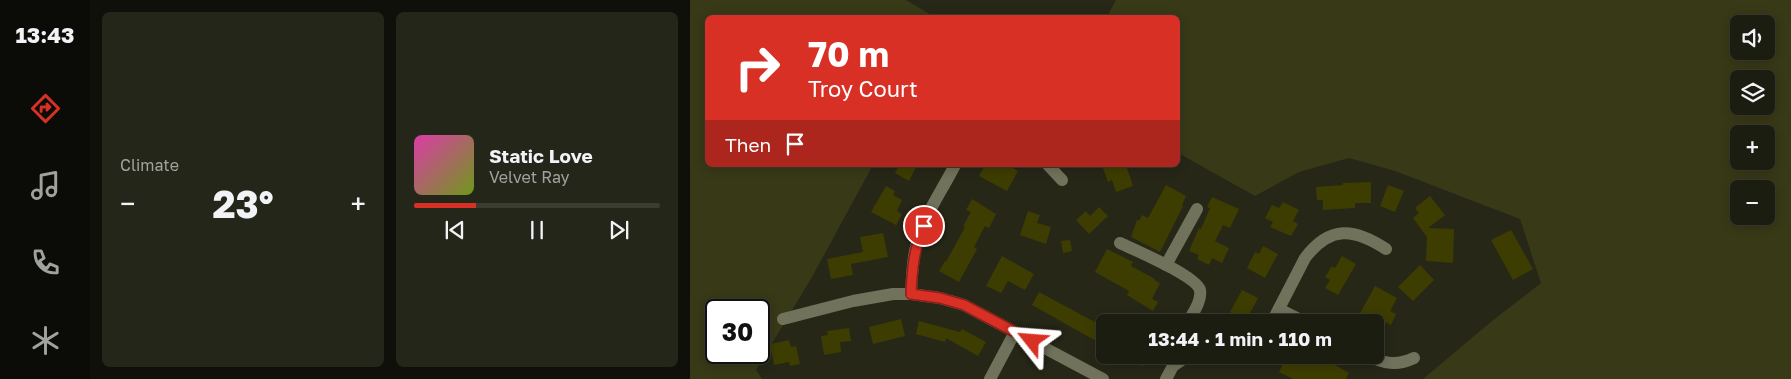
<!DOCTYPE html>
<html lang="en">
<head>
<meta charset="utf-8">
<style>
  :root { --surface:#1c1d11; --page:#25261a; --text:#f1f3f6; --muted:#a0a29f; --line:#3a3b31; --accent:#d93025 }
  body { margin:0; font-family:"Golos Text",sans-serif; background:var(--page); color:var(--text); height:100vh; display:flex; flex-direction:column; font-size:19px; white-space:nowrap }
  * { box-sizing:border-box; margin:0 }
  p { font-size:16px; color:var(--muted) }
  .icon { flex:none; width:28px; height:28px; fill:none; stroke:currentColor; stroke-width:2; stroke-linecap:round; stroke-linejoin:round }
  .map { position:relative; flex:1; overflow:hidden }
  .panel { display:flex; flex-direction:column; gap:12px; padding:12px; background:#0f1009; width:600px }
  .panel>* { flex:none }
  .top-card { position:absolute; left:15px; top:15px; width:475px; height:152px; border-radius:8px; box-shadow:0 2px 12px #0003,0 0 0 1px var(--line); background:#d93025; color:#fff; overflow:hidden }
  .fabs { position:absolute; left:1040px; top:15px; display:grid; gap:10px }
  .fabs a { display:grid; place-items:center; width:45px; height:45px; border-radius:8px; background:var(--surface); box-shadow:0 2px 12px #0003,0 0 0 1px var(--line); font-size:25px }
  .speed { position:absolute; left:15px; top:299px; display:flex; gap:10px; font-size:25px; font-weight:700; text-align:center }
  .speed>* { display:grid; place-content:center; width:65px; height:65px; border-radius:50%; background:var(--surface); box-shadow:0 2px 12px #0003,0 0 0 1px var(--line); line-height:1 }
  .speed .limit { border:2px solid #111; border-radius:8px; background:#fff; color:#111 }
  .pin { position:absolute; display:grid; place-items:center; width:42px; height:42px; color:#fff; margin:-21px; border:2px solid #fff; border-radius:50%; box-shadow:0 1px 5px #0007 }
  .me { position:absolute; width:55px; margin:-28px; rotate:298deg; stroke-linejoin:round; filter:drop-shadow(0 0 4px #0008) }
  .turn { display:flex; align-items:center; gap:18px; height:105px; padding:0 20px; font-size:22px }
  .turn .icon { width:65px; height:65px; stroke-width:2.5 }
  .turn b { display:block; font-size:35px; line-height:42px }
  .then { display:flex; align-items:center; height:48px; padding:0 20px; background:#0003; gap:10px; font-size:19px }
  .big { font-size:38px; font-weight:700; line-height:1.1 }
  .panel .card { flex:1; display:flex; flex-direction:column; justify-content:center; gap:8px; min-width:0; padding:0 18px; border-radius:8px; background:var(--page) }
  .song { display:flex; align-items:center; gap:15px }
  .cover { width:60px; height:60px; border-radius:8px; background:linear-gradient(135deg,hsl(320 70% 55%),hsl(80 70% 35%)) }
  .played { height:5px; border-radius:2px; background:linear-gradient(90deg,var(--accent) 25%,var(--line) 25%) }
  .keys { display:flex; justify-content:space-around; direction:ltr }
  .heat { display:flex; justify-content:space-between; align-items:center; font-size:28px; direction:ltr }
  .panel .tiles { flex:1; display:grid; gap:12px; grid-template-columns:repeat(2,1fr) }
  .trip { position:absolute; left:406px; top:314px; width:288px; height:50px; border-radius:8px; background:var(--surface); box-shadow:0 2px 12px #0003,0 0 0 1px var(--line); font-weight:700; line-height:50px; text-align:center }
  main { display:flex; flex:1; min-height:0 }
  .tabs { display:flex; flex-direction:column; width:90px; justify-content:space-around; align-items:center; background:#0b0c07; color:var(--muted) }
  .tabs .icon { width:35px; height:35px }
  .tabs .current { color:var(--accent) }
  .tabs b { font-size:22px; color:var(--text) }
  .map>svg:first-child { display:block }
</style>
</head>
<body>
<main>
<nav class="tabs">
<b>13:43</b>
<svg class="icon current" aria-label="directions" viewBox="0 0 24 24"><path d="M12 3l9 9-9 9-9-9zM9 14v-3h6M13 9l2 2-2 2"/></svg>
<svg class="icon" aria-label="music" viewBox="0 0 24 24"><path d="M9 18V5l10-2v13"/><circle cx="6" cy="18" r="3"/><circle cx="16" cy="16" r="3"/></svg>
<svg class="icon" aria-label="phone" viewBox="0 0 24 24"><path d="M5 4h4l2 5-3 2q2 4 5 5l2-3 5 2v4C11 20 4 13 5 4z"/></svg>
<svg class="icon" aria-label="climate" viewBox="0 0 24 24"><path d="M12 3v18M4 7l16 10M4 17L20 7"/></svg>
</nav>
<section class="panel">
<div class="tiles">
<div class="card"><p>Climate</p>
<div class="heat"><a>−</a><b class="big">23°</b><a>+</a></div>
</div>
<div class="card">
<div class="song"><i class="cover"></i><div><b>Static Love</b><p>Velvet Ray</p></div></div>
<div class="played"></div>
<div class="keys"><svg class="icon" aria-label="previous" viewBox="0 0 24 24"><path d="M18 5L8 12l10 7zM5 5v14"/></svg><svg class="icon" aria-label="pause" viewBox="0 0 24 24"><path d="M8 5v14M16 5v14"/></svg><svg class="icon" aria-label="next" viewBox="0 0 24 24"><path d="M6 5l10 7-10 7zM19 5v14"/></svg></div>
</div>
</div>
</section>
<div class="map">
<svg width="1101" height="379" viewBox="0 0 1101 379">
  <rect width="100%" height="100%" fill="#262717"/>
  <g fill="#383917" fill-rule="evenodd">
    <path d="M0,0H216L245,17L18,18V165H183L122,277L66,370L72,379H0ZM26,310H69V352H26Z"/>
    <path d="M426,0H1101V379H733L802,321L851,283L830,219L705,171L659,158L609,172L565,196L488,153V18L417,17ZM1049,24H1076V51H1049ZM1049,79H1076V106H1049ZM1049,134H1076V161H1049ZM1049,189H1076V216H1049Z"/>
  </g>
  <g fill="#3d3d01">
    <path d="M209,165H227L219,181L205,173Z"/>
    <path d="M295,165H318L328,171L317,191L289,176Z"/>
    <path d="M422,165H436L443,186L426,192L422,180L418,182L413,168Z"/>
    <path d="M681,182V203H665V208L633,210V200H627L626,187L653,185V183Z"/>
    <path d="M476,185L496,196L492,205L493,206L470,252L441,237L447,220L449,221L452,215L458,218Z"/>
    <path d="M698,185L714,191L705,212L690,206Z"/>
    <path d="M196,186L205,191L203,195L212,200L207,211L212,214L206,225L181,212Z"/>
    <path d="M740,196L755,215L738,228L764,229L763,263L736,261L737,237L723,218L729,213L725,208Z"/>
    <path d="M522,197L549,209L540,228L533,225L525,241L539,248L532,263L522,258L519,265L507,259L509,255L499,251L509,228L511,229L520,208L517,207Z"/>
    <path d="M282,199L306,214L299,228L295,226L284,247L287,249L269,282L249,271L255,261L256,262L275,227L273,226L281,212L276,210Z"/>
    <path d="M593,202L609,210L603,221L608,224L601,236L580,227L583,222L575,218L582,205L589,208Z"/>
    <path d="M409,207L418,216L399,234L386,220L396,211L400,216Z"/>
    <path d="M338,211L350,215L347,223L361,227L356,244L330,235Z"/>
    <path d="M821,230L843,269L823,280L801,240Z"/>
    <path d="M193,233L198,257L161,264L163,275L141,279L137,259L173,252L170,237Z"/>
    <path d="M380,240L382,251L373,253L371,241Z"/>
    <path d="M573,246L588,254L575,278L557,268L565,252L569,254Z"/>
    <path d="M417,249L443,262L441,266L465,279L464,280L470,283L462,299L468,302L463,311L437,295L439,291L405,272Z"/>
    <path d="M312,256L344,274L335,290L318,281L311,293L296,286Z"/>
    <path d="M652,256L666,264L648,295L635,288L640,280L635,277L642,266L645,268Z"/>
    <path d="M730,265L744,280L723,301L708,287Z"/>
    <path d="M685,286L707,298L700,311L706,314L701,325L696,322L693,330L685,326V322H679L668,317Z"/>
    <path d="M552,290L568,298L556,321L540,312Z"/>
    <path d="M349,292L414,327L406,341L342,305Z"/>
    <path d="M211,319L215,336L183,344L179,327Z"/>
    <path d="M229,321L270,332L272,329L296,342L288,356L256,338L255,342L226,334Z"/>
    <path d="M159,328L161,341L150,342L151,352L134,355L131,336L138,335L137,331Z"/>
    <path d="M99,340L101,347L106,346L110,364L100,366L99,362L84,365L80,344Z"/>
    <path d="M434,355H459L453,366Z"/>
    <path d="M598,355H627L659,373L656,379H603L589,372Z"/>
  </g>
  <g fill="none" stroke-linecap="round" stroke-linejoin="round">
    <g stroke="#70725b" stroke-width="12">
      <path d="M358,165L372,180"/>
      <path d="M430,243C445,250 506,276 510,290C512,301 503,313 498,322"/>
      <path d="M476,265L507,209"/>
      <path d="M221,294C222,278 222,262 226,247C232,218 252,191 265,165"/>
      <path d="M589,309L615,322"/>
      <path d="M93,319L163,301L203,294H221L250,298L274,305L413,379"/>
      <path d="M582,322L615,258C640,225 664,228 696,249"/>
      <path d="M677,355C694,364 707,366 724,358"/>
      <path d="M300,379L325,332"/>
      <path d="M476,379L483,366L493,359L545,358L552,355"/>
    </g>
  </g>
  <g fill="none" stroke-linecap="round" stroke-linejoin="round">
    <defs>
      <path id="route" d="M234,226C224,248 222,270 221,294L250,298L274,305L342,341"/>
    </defs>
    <use href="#route" stroke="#8d1f18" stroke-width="12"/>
    <use href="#route" stroke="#d93025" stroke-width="9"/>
  </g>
</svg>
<div class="fabs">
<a><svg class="icon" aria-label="sound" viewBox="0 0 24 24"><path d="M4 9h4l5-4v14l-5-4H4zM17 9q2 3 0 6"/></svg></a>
<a><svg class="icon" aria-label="layers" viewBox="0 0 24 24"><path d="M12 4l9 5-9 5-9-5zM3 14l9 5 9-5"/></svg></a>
<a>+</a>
<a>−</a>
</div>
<div class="speed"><div class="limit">30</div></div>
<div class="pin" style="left:234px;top:226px;background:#d93025"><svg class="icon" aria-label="arrive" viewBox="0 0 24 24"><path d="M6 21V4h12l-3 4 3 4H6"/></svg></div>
<svg class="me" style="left:342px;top:341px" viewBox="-20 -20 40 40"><path d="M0-17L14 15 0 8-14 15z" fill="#d93025" stroke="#fff" stroke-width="4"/></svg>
<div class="trip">13:44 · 1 min · 110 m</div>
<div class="top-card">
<div class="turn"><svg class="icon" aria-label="right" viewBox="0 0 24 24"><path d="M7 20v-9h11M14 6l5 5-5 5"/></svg><div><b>70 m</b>Troy Court</div></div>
<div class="then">Then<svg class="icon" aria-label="arrive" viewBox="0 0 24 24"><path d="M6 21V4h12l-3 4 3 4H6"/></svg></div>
</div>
</div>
</main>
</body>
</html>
